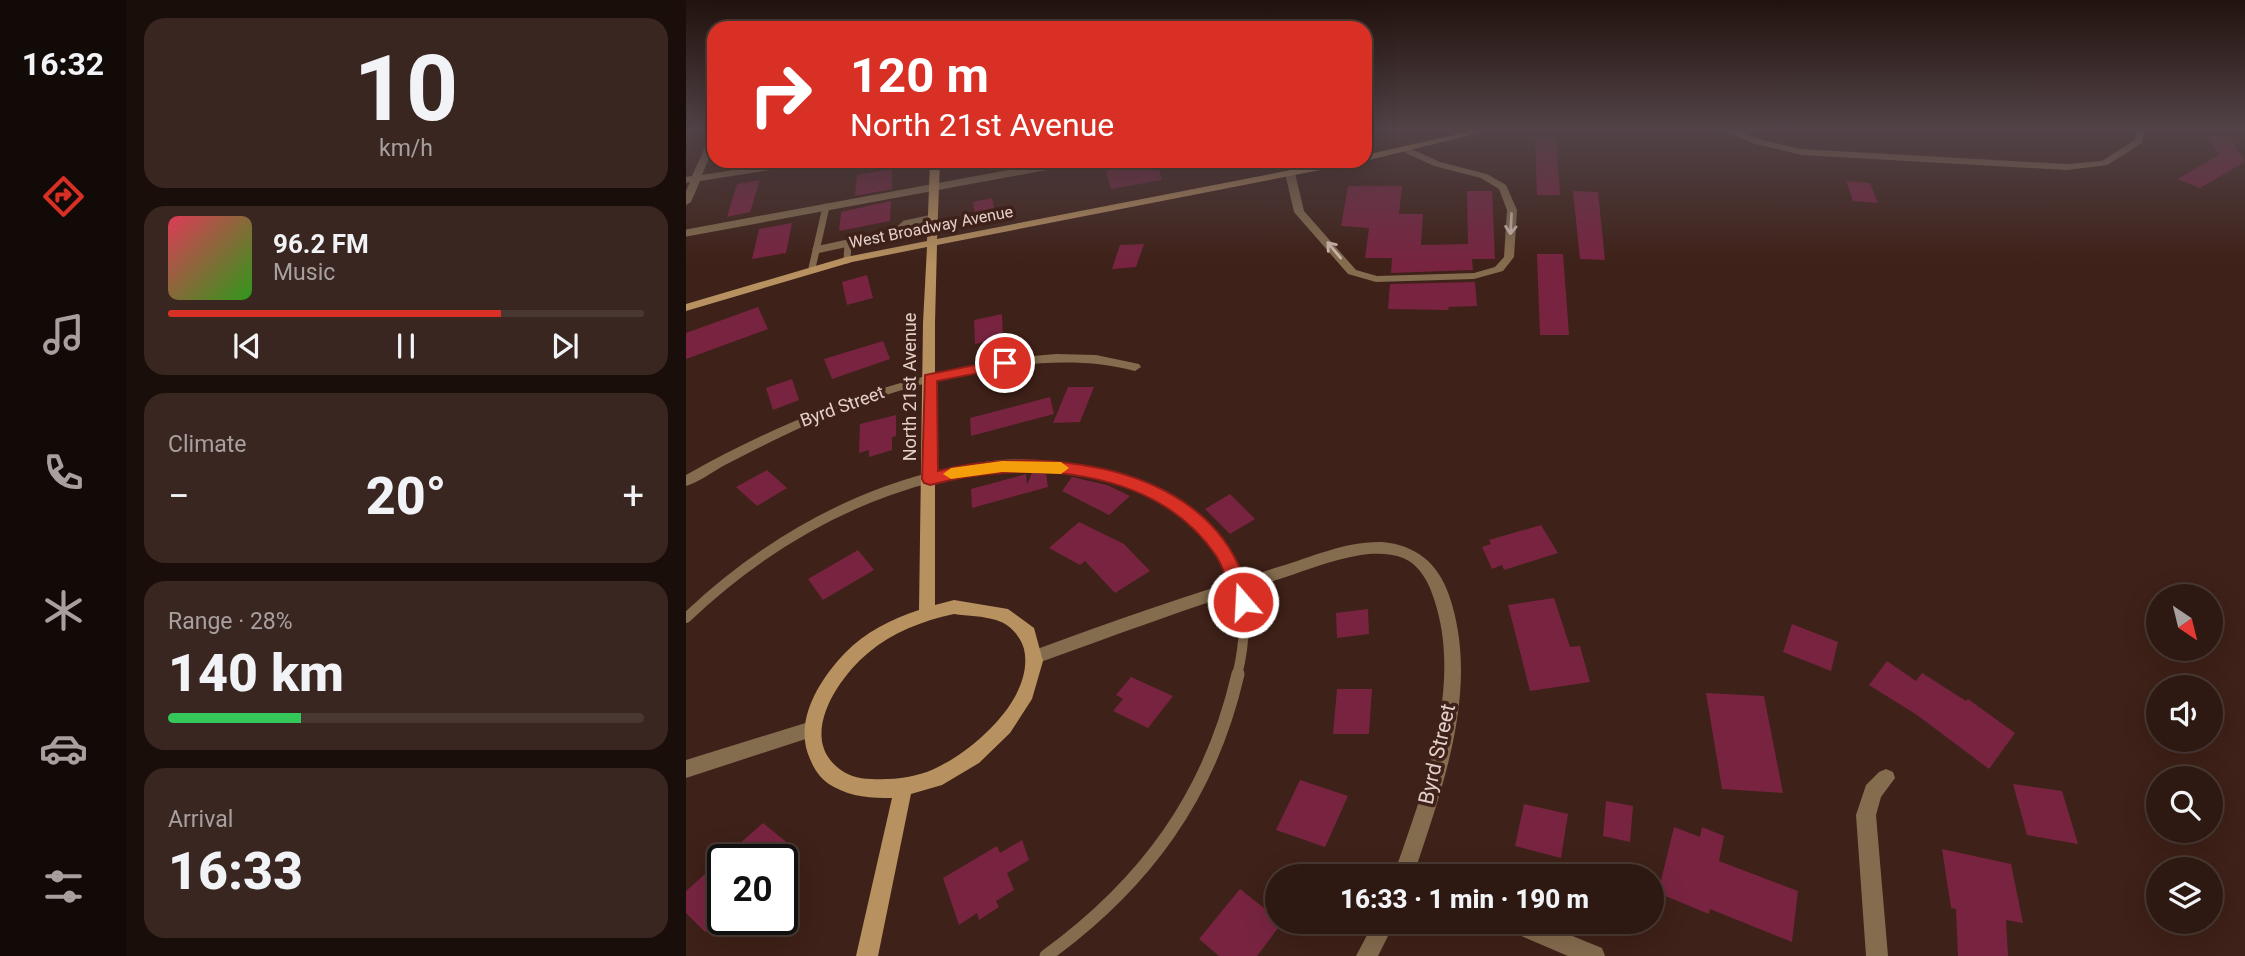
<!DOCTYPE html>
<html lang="en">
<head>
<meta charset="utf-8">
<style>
  :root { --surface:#2e1912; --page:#3a2620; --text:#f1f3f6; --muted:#a7a09f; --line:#493832; --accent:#d93025 }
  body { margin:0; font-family:Roboto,sans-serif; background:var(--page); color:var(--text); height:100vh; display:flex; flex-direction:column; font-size:26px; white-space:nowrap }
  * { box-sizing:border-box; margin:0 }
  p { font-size:23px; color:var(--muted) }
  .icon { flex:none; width:38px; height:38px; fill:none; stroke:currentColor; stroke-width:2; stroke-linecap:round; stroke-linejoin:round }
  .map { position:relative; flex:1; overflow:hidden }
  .drawer { display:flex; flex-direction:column; gap:18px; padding:18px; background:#190e0a; width:560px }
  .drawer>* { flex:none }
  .banner { position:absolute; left:21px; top:21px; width:665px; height:147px; border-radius:21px; box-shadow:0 7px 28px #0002,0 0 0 2px var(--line); background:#d93025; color:#fff; overflow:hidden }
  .needle { width:46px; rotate:145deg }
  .buttons { position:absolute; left:1460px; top:584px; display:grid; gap:14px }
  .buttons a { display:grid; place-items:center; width:77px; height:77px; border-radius:50%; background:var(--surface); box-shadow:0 7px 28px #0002,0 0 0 2px var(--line); font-size:35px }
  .speed { position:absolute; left:21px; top:844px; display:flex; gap:14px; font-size:35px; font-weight:700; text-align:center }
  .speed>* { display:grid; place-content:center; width:91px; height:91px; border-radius:50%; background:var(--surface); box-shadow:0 7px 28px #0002,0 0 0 2px var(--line); line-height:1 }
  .speed .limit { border:4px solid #111; border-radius:10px; background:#fff; color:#111 }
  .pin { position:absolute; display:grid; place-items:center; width:60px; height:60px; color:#fff; margin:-30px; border:4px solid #fff; border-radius:50%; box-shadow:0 2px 7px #0007 }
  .me { position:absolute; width:77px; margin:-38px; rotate:341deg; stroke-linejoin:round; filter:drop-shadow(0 0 5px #0008) }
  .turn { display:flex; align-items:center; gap:24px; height:147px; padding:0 28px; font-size:32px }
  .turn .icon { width:91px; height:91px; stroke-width:2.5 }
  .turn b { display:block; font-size:49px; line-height:60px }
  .big { font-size:52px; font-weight:800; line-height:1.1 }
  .drawer .card { flex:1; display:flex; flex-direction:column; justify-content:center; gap:10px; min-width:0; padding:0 24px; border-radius:21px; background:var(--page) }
  .drawer .dial { align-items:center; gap:0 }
  .dial b { font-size:91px; line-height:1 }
  .song { display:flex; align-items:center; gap:21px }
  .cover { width:84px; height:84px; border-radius:10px; background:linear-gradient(135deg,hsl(350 70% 55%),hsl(110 70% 35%)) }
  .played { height:7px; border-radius:4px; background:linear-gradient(90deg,var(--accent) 70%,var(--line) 70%) }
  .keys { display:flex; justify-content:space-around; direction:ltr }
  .heat { display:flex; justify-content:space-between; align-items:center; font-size:38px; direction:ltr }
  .charge { height:10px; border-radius:5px; background:linear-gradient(90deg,#34c759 28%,var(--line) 0) }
  .trip { position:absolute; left:579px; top:864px; width:399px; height:70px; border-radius:35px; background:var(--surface); box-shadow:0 7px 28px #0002,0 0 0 2px var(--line); font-weight:800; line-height:70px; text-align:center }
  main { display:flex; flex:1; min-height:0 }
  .menu { display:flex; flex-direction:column; width:126px; justify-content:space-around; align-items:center; background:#120a07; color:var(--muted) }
  .menu .icon { width:49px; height:49px }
  .menu .selected { color:var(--accent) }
  .menu b { font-size:32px; color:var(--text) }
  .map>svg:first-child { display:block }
</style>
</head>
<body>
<main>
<nav class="menu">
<b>16:32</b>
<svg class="icon selected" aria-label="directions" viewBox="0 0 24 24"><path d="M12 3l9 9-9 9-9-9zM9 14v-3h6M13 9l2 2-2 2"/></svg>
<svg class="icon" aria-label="music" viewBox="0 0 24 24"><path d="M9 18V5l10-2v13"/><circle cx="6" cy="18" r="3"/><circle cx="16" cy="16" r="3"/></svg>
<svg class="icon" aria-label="phone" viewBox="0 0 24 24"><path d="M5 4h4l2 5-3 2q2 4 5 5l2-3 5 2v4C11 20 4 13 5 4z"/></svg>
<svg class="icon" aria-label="climate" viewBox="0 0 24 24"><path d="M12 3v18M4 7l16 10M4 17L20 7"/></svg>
<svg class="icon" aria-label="car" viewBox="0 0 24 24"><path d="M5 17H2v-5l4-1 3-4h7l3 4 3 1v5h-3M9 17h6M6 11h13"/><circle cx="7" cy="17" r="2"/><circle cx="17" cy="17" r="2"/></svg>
<svg class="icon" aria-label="filters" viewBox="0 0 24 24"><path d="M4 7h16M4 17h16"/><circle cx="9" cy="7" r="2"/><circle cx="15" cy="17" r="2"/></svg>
</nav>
<section class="drawer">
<div class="card dial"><b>10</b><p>km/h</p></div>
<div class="card">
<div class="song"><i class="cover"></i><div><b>96.2 FM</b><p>Music</p></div></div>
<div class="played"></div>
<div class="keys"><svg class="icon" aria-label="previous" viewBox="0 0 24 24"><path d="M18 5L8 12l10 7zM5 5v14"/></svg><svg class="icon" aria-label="pause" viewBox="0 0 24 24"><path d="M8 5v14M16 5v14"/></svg><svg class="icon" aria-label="next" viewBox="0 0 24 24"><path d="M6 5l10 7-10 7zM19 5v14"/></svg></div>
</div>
<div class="card"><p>Climate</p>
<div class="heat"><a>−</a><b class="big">20°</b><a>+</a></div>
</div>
<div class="card"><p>Range · 28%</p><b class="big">140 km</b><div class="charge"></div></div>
<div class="card"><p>Arrival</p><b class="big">16:33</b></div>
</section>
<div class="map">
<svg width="1559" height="956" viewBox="0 0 1559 956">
  <rect width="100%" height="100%" fill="#3e2118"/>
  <g fill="#782441">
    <path d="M1521,135L1544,138L1559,162L1514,188L1491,179L1533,155Z"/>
    <path d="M849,138L870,139L874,195H851Z"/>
    <path d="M470,161L476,180L425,189L420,171Z"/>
    <path d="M206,169V189L169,196L171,175Z"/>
    <path d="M74,180L64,212L41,217L51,184Z"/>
    <path d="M1160,181L1184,183L1192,203L1167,201Z"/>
    <path d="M662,186H716L713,214H737L735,245L782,244L781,191H806L809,259H786L787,270L705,273L706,258H679L683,228L655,226Z"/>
    <path d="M887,191L912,192L919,260L894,259Z"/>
    <path d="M306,198L310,216L290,220L287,202Z"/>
    <path d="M205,201L204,221L153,231L155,212Z"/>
    <path d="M106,223L100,253L66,259L73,229Z"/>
    <path d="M458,244L450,267L426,269L434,245Z"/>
    <path d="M851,254H877L883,335H854Z"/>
    <path d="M181,275L187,298L161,305L156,282Z"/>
    <path d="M789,282L791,306L762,307L763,310L702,309L704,284Z"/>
    <path d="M72,307L82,329L0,359V333Z"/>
    <path d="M316,314L317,338L289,344L288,320Z"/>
    <path d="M197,341L204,359L146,379L138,359Z"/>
    <path d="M106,379L113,400L87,410L80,388Z"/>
    <path d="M382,387H408L394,422L367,423Z"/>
    <path d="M364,397L368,414L285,436L284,418Z"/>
    <path d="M210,415V436L206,437V450L183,457V450L173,453L174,424Z"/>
    <path d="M81,470L101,488L71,506L50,487Z"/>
    <path d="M346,473L360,474L362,487L286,508L285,489L340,474L341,485Z"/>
    <path d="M386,477L421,485L444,496L423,515L376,491Z"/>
    <path d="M544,494L569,519L544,534L519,509Z"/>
    <path d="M393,522L438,544L464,571L429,593L399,561L394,565L363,548Z"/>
    <path d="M855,525L872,553L818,570L816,565L806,569L796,547L805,544L803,540Z"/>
    <path d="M172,550L188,570L137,600L122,579Z"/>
    <path d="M868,598L884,647L894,646L904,682L844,691L822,605Z"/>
    <path d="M682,609L683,634L651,638L650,613Z"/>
    <path d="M1106,624L1152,642L1145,671L1097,652Z"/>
    <path d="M1201,661L1230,681L1236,673L1280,701L1282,699L1329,733L1303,769L1231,715L1183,685Z"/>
    <path d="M445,677L487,696L462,728L427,711L437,699L430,695Z"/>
    <path d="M651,689H686L683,734H647Z"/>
    <path d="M1020,693L1078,696L1097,793L1036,789Z"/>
    <path d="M614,780L662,796L639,847L590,830Z"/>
    <path d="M1327,784L1376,791L1392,844L1341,835Z"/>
    <path d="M920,801L947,806L944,842L917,836Z"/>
    <path d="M838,804L882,814L875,858L829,846Z"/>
    <path d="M77,823L109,849L98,859H37V915L19,932L0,913V891Z"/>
    <path d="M988,827L1014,837L1016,827L1038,836L1033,861L1112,891L1106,942L1024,909L1023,914L972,893Z"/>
    <path d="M336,840L343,860L321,873L328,890L310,901L313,907L293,920L291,913L273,925L257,878L311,846L314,853Z"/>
    <path d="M1256,849L1325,864L1337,923L1320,920L1322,956H1272L1270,909L1265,908Z"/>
    <path d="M554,889L592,919V922L596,923L571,956H533L513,939Z"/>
  </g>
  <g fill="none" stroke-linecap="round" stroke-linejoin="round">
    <g stroke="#846c4e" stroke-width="7">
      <path d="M0,233L390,161"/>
      <path d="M130,250L162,243"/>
      <path d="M161,260L162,243L209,233L219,224L247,218"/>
      <path d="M126,268L140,207"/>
    </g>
    <path stroke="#846c4e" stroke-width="10" d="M0,618C59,562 124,519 201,491C237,478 276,469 315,465C389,460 497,485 538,552C562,589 561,635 551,676"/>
    <path stroke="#846c4e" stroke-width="13" d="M360,956C459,884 524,796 552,674"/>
    <g fill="#846c4e" fill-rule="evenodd">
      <path d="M1038,130H1050L1075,140L1116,149L1381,164L1416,161L1449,140L1450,130H1458L1456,143L1421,165L1381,170L1116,155L1069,144Z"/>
      <path d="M28,133V146L16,175L105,161H128L123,164L14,181L5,202L0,205V191L4,182L0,183V177L6,176L24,136Z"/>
      <path d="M721,147L754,162L801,174L820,185L831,210L828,257L817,271L788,279L690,282L662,274L608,212L599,173L604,170L609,173L618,211L670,270L691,276L788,273L809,267L818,257L821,210L813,189L795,178L748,166L718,152V148Z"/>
      <path d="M370,354L410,355L453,364L455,367L449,371C345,343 195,390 99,435C78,445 58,455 37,466C25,473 13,482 0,486V475C114,411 239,364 370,354Z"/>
      <path d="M696,542C730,545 752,563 763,595C795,688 756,788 727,877H707C736,793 778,688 748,599C743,583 734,565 717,558C705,553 688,553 675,555C644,560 614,573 584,582C505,607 427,636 349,664L343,662L341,657L343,652C425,621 509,593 592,567C626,557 660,541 696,542Z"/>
      <path d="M126,721L132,723L135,729L132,735L0,778V760Z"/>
      <path d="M1200,769L1207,772L1209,778L1195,797L1190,815L1202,956H1180L1170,815L1180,785L1193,772Z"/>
      <path d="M688,922H709L692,956H670Z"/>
      <path d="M816,922H852L916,948L919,956H882L819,929Z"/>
    </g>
    <g fill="#b7915f" fill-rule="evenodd">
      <path d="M790,130H805L679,161V155Z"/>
      <path d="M244,161H254L251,239L651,161H670L665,164L251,245L249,323V605L268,600L322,609L348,628L357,661L346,699L324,733L293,763L256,785L225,794L192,956H170L206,798C185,798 166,797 148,787C136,781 129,771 124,759C107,722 133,680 159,653C179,632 206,619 233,610L237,323L241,247L166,262L0,311V304L160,257L241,241ZM268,614C282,616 297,616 310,620C324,624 335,637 338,649C349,698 287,751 248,769C228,778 206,780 185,779C172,779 160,775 151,767C113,735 153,677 182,653C207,632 236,621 268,614Z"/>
    </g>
  </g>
  <defs><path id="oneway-shaft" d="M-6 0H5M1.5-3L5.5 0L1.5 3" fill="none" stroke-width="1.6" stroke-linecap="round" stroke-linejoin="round" transform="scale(1.75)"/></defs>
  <g stroke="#d1bcb1">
    <use href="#oneway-shaft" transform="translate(825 224) rotate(93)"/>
    <use href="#oneway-shaft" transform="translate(648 250) rotate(-130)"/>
  </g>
  <linearGradient id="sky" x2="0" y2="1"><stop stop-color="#22120d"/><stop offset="0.49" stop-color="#524348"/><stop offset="1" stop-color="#524348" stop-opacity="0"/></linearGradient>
  <rect width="1559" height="264" fill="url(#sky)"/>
  <path fill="#d93025" stroke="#8d1f18" stroke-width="2" d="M319,359L324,360V367L251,381L252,471C348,446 502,461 551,562C557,575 570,593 563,607L557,609L550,607C542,591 541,573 531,557C470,466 340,459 244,485L238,483L236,479L239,375Z"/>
  <path fill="#f59e0b" d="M316,461L375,462L383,468L375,474L316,472L265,479L257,474L265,468Z"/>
  <g text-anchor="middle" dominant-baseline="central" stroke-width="7" stroke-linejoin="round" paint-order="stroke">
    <g font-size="16" fill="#e4d0ca" stroke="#3e2118">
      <text transform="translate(245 227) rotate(-11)">West Broadway Avenue</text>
    </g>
    <g font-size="18" fill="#e4d0ca" stroke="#3e2118">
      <text transform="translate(223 387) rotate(-90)">North 21st Avenue</text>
      <text transform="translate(156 406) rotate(-20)">Byrd Street</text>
    </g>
    <g font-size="21" fill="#e4d0ca" stroke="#3e2118">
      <text transform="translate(751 754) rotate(-77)">Byrd Street</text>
    </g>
  </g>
</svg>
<div class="buttons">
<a><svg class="needle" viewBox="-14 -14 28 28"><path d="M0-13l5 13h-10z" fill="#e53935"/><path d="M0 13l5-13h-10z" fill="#a7a09f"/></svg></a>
<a><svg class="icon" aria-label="sound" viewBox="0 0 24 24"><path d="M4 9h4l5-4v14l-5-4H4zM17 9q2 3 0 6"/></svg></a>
<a><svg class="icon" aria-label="search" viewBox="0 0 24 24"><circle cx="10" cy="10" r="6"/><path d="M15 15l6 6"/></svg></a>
<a><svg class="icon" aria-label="layers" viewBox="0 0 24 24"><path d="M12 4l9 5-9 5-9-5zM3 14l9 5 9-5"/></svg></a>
</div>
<div class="speed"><div class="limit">20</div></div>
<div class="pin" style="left:319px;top:363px;background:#d93025"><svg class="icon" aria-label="arrive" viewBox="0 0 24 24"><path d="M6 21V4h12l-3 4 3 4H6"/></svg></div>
<svg class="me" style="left:557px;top:602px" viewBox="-20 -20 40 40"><circle r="17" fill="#d93025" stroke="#fff" stroke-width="3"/><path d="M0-11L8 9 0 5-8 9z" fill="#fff"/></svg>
<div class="trip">16:33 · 1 min · 190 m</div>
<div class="banner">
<div class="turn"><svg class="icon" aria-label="right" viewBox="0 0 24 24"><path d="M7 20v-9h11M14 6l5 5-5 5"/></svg><div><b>120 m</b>North 21st Avenue</div></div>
</div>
</div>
</main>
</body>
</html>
